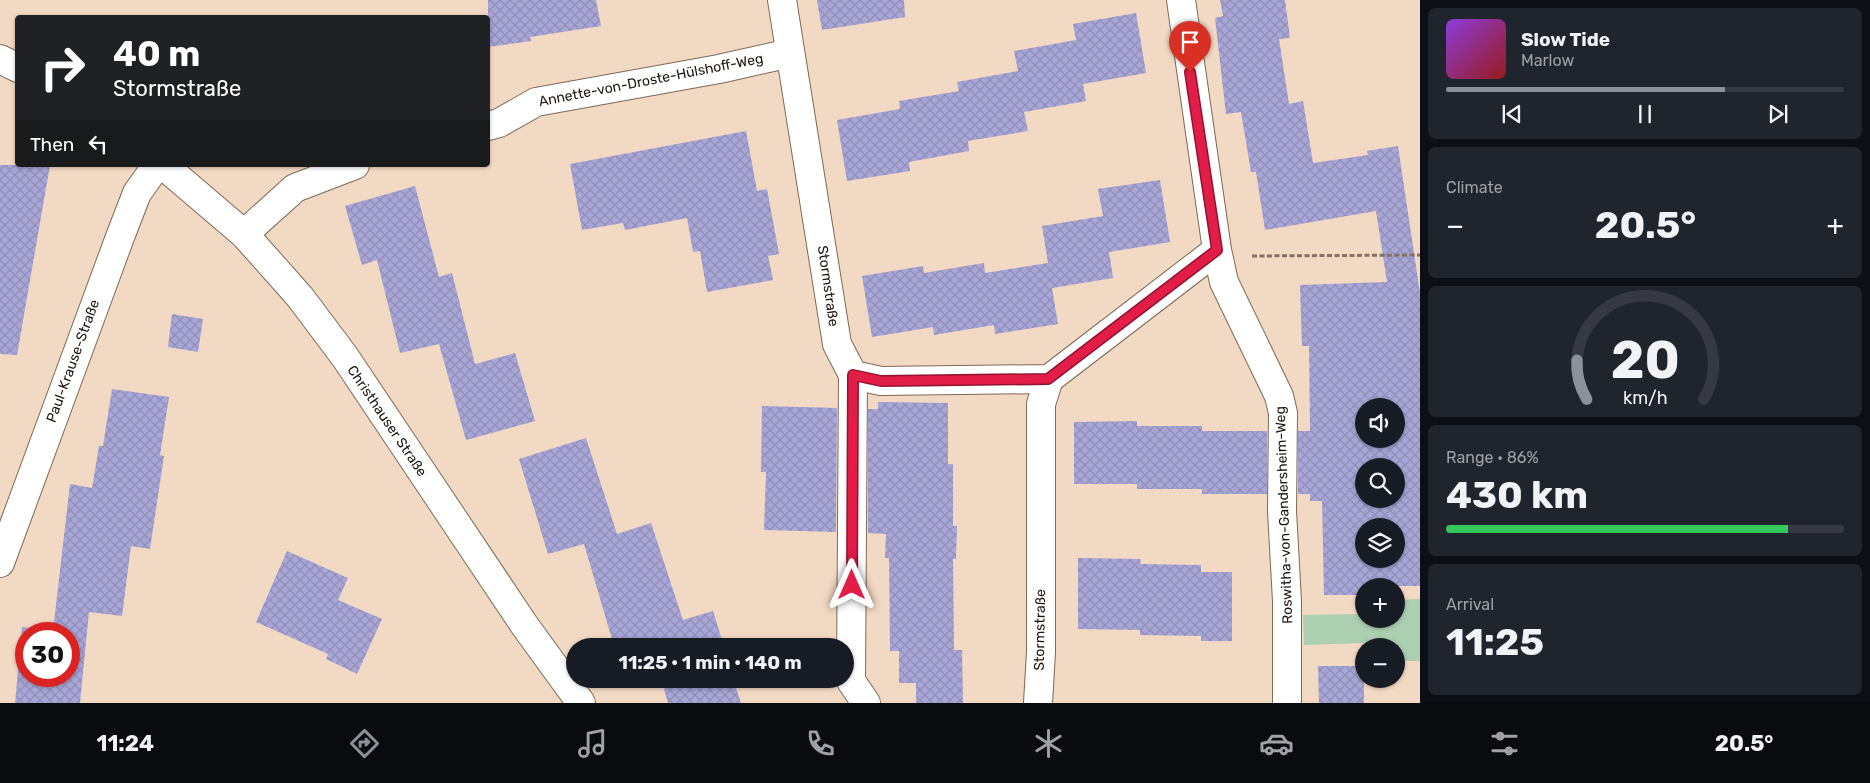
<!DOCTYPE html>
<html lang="en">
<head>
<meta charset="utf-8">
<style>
  :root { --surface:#171b24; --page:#20242c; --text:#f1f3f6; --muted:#9ea1a6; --line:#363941; --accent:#8c9099 }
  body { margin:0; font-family:Rubik,sans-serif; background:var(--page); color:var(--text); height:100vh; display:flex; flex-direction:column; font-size:19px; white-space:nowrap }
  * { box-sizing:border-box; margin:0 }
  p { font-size:16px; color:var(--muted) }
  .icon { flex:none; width:28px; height:28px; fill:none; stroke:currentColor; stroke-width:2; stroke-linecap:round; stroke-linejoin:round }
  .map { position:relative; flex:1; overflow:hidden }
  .details { display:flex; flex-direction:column; gap:8px; padding:8px; background:#0d0f14; width:450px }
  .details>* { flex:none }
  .hud { position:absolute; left:15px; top:15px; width:475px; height:152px; border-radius:5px; box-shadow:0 1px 4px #0004; background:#202124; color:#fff; overflow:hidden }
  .fabs { position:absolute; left:1355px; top:398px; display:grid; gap:10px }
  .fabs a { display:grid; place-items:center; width:50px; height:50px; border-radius:50%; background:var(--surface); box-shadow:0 1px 4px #0004; font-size:25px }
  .speed { position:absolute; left:15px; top:622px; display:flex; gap:10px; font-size:25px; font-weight:700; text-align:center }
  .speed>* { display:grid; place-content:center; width:65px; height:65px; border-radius:50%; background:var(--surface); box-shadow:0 1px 4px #0004; line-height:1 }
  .speed .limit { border:8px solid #d22; background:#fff; color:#111 }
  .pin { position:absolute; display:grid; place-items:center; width:42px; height:42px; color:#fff; margin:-51px -21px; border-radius:50% 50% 50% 0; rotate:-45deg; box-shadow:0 0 5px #0007 }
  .pin .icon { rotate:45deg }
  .me { position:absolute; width:55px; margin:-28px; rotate:0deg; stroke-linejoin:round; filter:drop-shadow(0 0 4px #0008) }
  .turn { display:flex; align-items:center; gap:18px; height:105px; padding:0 15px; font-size:22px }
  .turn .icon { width:65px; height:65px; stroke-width:2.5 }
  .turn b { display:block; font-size:35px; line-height:42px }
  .then { display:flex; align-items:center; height:48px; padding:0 15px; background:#0003; gap:10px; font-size:19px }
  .big { font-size:38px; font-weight:700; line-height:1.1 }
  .details .widget { flex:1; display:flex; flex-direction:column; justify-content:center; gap:8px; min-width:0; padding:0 18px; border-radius:8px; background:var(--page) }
  .details .dial { align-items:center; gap:0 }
  .dial svg { height:130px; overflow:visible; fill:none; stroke:var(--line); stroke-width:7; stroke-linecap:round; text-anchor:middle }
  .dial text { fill:var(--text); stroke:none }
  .song { display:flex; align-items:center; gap:15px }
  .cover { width:60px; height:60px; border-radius:8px; background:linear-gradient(135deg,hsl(270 70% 55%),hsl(0 70% 35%)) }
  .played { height:5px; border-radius:2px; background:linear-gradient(90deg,var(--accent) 70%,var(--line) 70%) }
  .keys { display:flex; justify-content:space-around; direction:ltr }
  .heat { display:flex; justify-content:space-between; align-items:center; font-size:28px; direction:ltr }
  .charge { height:8px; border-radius:4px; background:linear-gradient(90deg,#34c759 86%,var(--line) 0) }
  .trip { position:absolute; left:566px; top:638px; width:288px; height:50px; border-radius:25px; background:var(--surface); box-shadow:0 1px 4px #0004; font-weight:700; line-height:50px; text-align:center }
  .menu { display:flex; height:80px; justify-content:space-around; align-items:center; background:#090b0e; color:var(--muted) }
  .menu .icon { width:35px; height:35px }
  .menu .active { color:var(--accent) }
  .menu b { font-size:22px; color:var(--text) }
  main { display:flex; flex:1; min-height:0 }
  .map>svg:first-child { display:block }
</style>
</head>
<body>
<main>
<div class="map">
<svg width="1420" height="703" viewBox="0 0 1420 703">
  <defs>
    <pattern id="building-cross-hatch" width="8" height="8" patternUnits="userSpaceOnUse" patternTransform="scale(1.25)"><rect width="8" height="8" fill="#a8a6d6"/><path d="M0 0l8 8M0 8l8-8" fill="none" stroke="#908eb6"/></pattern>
  </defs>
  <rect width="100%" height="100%" fill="#f2d9c4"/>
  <path fill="#accfb1" d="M1420,599V661H1396V646H1371L1363,643L1304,645L1303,615L1364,614V619H1396V600Z"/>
  <g fill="url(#building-cross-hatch)" fill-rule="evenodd">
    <path d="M488,0H596L601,26L530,37L531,41L488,47Z"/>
    <path d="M817,0H904L905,17L822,30Z"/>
    <path d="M1220,0H1285L1290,38L1279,39L1289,104L1303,101L1313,163L1368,155L1367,151L1398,146L1420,293V586H1364V595H1324L1322,501H1310V494H1298V431H1310L1309,346H1302L1300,285L1387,282L1376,211L1265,230L1256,172H1251L1241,112L1226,114L1215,18L1223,16ZM1364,406H1396V439H1364ZM1364,466H1396V499H1364ZM1364,526H1396V559H1364Z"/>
    <path d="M1136,13L1146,73L1083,84L1086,101L1024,112L1028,131L968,141L969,151L909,162L910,171L847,181L837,120L900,109L899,101L959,91L957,82L1018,71L1014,51L1076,40L1073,24Z"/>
    <path d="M746,131L757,191L767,189L779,254L768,256L773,280L707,292L700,251L693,252L687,218L625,230L623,223L582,230L570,164Z"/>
    <path d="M0,165H50L17,355L0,354Z"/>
    <path d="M1160,180L1170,242L1109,252L1113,278L1052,288L1058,324L995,334L994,325L934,335L933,327L872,337L862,276L923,266L924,273L984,263L985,273L1048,263L1042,226L1103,216L1098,189Z"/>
    <path d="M415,186L439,277L452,273L475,364L515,353L535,421L466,440L439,344L400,353L377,260L362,265L345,206Z"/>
    <path d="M172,314L203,319L198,352L168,347Z"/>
    <path d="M112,389L169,397L160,455L164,456L150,549L131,546L122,616L89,612L80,703H15L22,627L53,631L70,484L92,488L99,446H103ZM26,634H69V676H26Z"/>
    <path d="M878,402L948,403V464H953V526H957L956,559H953L954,650H962L963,703H916V683H899V651H890L889,558H885L886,534L868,533V409H878Z"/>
    <path d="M762,406L837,408L836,532L764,530L766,472H761Z"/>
    <path d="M1137,421V426H1202V431H1267V494H1202V489H1137V484H1074V422Z"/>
    <path d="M586,438L617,534L651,523L683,620L713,611L724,646H614L584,544L548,554L519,459Z"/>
    <path d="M287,551L348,578L338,600L382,619L357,674L326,659L328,654L256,622Z"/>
    <path d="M1078,558L1140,559L1141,564L1201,565V572H1232V641H1201V636L1140,635V630L1078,629Z"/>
    <path d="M1318,666H1364V703H1319Z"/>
    <path d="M661,679H733L741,703H668Z"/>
  </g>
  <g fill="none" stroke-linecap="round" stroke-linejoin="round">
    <defs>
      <g id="minor">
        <path d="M782,0L837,344L853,375L881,381L1049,379L1217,250"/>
        <path d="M1181,0L1217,250L1224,282L1279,396L1283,413L1282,511L1287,601V703"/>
        <path d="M0,59L18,68"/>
        <path d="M488,126L499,123L536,102L719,69L790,53"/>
        <path d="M163,165L244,234L300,297L345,357L525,626L581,703"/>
        <path d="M244,234L295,188L355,165"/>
        <path d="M853,375L851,681L866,703"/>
        <path d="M0,563L120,237L137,193L157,165"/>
        <path d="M1038,703L1041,652V404L1049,379"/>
      </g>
    </defs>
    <use href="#minor" stroke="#7e6956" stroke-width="30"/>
    <path stroke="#837265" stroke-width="3" stroke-dasharray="5 2.5" stroke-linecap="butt" d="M1252,256L1420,255"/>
    <use href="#minor" stroke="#fff" stroke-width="28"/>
  </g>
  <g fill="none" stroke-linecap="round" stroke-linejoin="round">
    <defs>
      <path id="route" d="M852,585L853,375L881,381L1048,379L1217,250L1190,72"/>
    </defs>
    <use href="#route" stroke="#92132f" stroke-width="12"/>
    <use href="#route" stroke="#e11d48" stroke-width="9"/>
  </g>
  <g text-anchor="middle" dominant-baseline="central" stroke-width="5" stroke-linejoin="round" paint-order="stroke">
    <g font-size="14" fill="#1e150e" stroke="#fff">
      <text transform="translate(651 80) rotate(-11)">Annette-von-Droste-Hülshoff-Weg</text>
      <text transform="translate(828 286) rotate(82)">Stormstraße</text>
      <text transform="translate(73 361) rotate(-70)">Paul-Krause-Straße</text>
      <text transform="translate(387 421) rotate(56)">Christhauser Straße</text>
      <text transform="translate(1284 515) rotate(-92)">Roswitha-von-Gandersheim-Weg</text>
      <text transform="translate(1040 630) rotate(-89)">Stormstraße</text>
    </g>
  </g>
</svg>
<div class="fabs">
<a><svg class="icon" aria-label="sound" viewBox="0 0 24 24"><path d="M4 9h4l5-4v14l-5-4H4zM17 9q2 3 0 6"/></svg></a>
<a><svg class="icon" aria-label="search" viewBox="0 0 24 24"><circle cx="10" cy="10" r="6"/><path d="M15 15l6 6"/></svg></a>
<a><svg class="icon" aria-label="layers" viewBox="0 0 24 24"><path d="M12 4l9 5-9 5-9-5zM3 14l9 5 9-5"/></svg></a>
<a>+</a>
<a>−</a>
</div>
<div class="speed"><div class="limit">30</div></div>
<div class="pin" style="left:1190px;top:72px;background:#d93025"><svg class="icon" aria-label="arrive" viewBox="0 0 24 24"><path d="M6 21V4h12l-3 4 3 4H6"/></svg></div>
<svg class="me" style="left:852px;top:585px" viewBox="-20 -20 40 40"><path d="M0-17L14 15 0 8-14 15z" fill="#e11d48" stroke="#fff" stroke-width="4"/></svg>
<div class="trip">11:25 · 1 min · 140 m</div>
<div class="hud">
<div class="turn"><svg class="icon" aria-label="right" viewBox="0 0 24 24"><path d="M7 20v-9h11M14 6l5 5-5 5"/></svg><div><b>40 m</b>Stormstraße</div></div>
<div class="then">Then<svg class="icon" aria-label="left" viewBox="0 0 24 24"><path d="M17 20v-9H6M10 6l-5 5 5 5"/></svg></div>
</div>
</div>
<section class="details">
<div class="widget">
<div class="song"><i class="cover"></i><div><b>Slow Tide</b><p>Marlow</p></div></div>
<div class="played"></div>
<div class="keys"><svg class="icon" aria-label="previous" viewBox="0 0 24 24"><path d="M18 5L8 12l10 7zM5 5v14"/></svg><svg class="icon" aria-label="pause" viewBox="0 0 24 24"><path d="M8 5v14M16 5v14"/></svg><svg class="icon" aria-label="next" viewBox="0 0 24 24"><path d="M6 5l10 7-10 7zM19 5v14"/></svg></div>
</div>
<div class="widget"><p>Climate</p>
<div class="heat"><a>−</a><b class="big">20.5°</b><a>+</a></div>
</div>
<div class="widget dial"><svg viewBox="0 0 100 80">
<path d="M14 69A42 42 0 1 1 86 69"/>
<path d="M14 69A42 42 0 0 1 8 45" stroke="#8c9099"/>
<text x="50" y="56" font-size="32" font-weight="700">20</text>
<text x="50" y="72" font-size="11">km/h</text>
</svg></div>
<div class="widget"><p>Range · 86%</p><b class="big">430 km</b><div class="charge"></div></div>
<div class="widget"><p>Arrival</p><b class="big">11:25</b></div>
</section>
</main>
<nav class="menu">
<b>11:24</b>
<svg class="icon active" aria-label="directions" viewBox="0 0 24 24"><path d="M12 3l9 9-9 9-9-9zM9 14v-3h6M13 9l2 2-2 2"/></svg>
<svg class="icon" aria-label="music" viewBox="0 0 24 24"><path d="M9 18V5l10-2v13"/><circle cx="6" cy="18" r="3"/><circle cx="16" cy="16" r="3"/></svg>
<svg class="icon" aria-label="phone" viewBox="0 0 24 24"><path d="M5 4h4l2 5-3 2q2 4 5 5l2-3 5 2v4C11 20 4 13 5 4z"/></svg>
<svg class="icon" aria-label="climate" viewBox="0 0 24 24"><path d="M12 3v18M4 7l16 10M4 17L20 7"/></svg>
<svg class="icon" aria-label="car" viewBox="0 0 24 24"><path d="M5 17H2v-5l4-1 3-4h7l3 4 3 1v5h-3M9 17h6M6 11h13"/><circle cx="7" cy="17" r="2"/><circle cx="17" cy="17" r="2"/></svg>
<svg class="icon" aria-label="filters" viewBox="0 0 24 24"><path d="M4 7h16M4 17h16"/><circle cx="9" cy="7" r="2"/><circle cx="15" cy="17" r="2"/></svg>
<b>20.5°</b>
</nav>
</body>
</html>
